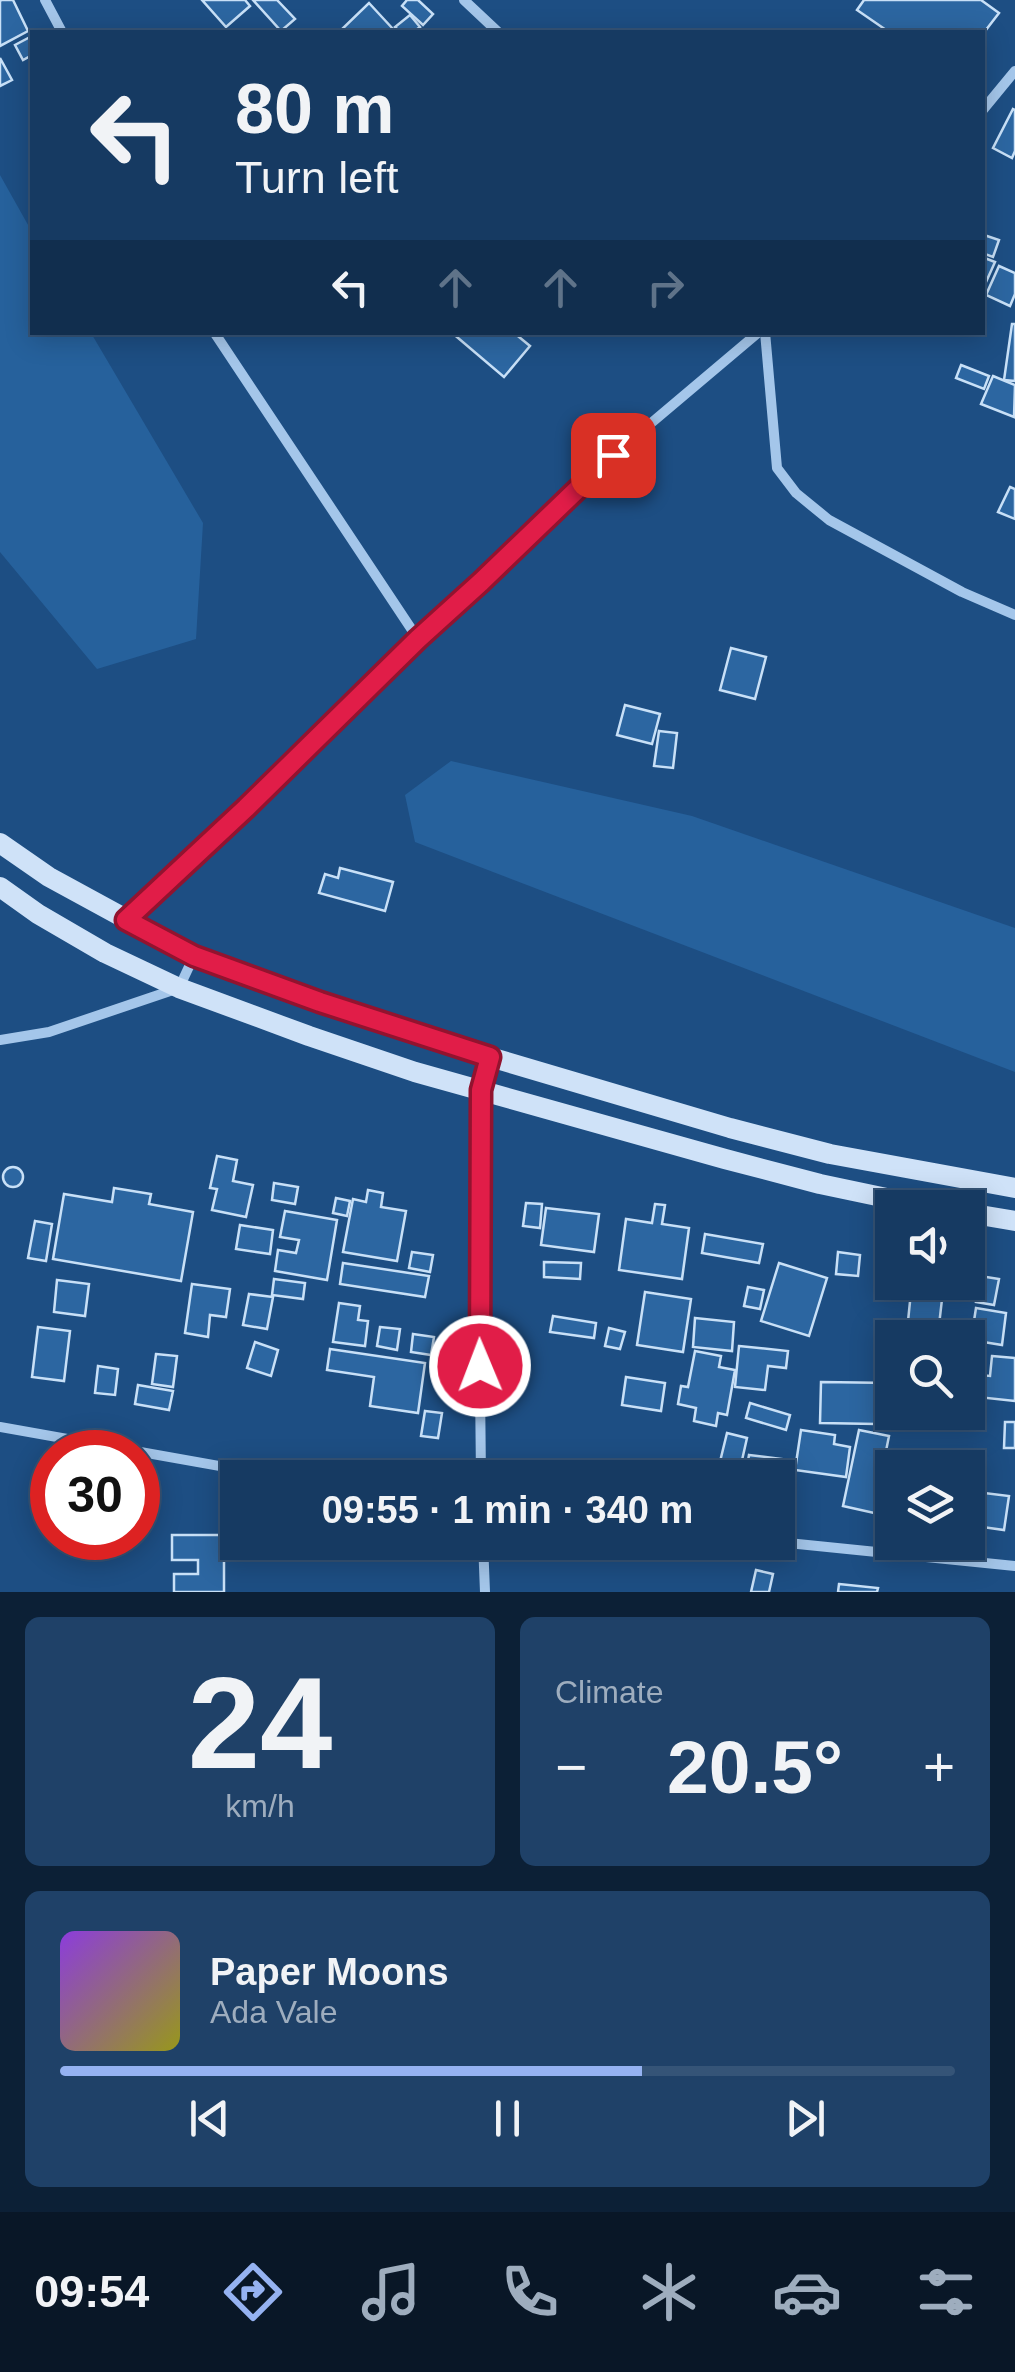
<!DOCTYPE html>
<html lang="en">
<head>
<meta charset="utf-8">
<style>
  :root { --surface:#163a62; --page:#1f4168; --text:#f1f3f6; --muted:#9eadbe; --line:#355477; --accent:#95b2f1 }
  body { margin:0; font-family:Helvetica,sans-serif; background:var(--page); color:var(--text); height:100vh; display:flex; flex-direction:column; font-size:38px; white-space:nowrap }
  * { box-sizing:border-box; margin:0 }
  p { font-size:32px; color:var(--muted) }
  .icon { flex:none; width:55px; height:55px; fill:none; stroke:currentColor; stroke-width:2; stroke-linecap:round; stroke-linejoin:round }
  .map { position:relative; height:1592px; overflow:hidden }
  .details { display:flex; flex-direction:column; gap:25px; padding:25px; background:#0c2036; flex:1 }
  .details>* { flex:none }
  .banner { position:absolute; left:30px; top:30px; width:955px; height:305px; border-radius:0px; box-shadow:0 5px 25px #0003,0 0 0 2px var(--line); background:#163a62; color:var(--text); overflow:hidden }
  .controls { position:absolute; left:875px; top:1190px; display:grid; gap:20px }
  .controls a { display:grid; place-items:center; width:110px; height:110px; border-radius:0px; background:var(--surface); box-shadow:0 5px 25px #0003,0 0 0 2px var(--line); font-size:50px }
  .speed { position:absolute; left:30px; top:1430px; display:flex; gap:20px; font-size:50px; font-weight:700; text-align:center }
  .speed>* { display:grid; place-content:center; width:130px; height:130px; border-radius:50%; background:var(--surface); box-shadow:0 5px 25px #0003,0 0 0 2px var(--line); line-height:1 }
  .speed .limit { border:15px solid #d22; background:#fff; color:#111 }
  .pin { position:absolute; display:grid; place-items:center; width:85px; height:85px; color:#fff; margin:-42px; border-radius:20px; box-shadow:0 5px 15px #0006 }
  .me { position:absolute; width:110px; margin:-55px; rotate:359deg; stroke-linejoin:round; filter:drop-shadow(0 0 8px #0008) }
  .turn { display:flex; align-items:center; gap:35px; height:210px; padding:0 40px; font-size:45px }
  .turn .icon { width:130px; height:130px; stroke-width:2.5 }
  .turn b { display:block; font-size:70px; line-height:85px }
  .lanes { display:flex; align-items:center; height:95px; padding:0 40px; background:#0003; justify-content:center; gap:50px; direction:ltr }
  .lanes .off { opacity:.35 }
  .big { font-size:75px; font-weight:700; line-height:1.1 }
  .details .card { flex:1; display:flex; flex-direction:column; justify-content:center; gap:15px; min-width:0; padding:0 35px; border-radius:15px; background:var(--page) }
  .details .dial { align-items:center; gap:0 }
  .dial b { font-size:130px; line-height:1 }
  .song { display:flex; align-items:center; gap:30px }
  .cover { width:120px; height:120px; border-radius:15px; background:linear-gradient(135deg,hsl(270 70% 55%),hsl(60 70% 35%)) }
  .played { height:10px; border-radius:5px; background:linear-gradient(90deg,var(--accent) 65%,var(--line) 65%) }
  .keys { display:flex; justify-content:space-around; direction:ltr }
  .heat { display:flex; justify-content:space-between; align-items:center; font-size:55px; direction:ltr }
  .details .tiles { flex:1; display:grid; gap:25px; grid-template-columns:1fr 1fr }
  .card:last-child { grid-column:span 2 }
  .trip { position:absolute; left:220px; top:1460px; width:575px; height:100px; border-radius:0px; background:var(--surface); box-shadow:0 5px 25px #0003,0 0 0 2px var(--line); font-weight:700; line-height:100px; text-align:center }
  .menu { display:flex; height:160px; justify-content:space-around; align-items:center; background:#091727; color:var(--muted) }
  .menu .icon { width:70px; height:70px }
  .menu .active { color:var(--accent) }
  .menu b { font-size:45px; color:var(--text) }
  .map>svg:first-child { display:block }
</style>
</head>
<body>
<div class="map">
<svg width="1015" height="1592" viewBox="0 0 1015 1592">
  <rect width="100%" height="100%" fill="#1d4e83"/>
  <g fill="#26619c">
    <path d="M0,175L32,232V332L91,333L203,523L196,639L97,669L0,552Z"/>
    <path d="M451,761L692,816L1015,928V1072L415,842L405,795Z"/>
  </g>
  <g fill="#2c66a1" stroke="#c8e0f7" stroke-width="2.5">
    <path d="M2,0H13L28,31L0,46V1Z"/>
    <path d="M202,0H245L250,6L226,27Z"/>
    <path d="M253,0H277L295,19L281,31Z"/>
    <path d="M407,0H418L433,14L423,25L402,6Z"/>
    <path d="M864,0H981L999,13L982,35V32H889L857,10Z"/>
    <path d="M369,3L393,29L389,32H339Z"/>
    <path d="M410,15L420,27L413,32H400L395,27Z"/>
    <path d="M32,36V55L23,60L15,45Z"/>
    <path d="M0,58L12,80L0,86Z"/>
    <path d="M1013,109L1015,110V151L1012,158L993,148Z"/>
    <path d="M984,235L999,240L993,257L982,253Z"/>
    <path d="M982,257L995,262L982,291Z"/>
    <path d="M999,266L1015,273V294L1010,306L986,295Z"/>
    <path d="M1012,324H1015V381L1004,380Z"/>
    <path d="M451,332H513L530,346L504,377Z"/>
    <path d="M961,365L989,376L984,389L956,378Z"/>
    <path d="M993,376L1015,385L1014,417L981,404Z"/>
    <path d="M1010,487L1015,489V519L998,512Z"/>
    <path d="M731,648L766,657L755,699L720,690Z"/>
    <path d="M625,705L660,714L652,744L617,735Z"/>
    <path d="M659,731L677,733L673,768L654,766Z"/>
    <path d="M340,868L393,882L385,911L319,893L325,874L338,878Z"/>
    <path d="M217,1156L237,1160L233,1181L253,1185L246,1217L212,1210L217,1189L210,1188Z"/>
    <circle cx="13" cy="1177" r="10"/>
    <path d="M274,1183L298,1187L295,1204L272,1200Z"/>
    <path d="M114,1188L151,1194L149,1204L193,1212L181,1281L53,1259L64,1194L112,1202Z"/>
    <path d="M368,1190L383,1193L381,1207L406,1211L397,1261L343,1252L353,1199L366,1202Z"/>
    <path d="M336,1198L350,1201L347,1216L333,1213Z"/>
    <path d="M526,1203L542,1204L540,1228L523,1226Z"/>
    <path d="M655,1204L665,1205L662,1224L689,1228L682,1279L619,1270L626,1219L652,1223Z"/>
    <path d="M546,1208L599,1214L594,1252L541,1245Z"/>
    <path d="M285,1211L337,1220L327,1280L275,1271L278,1250L296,1253L299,1240L280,1237Z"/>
    <path d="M35,1221L52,1224L46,1261L28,1258Z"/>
    <path d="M240,1225L273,1230L270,1254L236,1249Z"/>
    <path d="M705,1234L763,1244L759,1263L702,1253Z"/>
    <path d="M412,1252L433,1255L430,1272L409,1268Z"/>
    <path d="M838,1252L860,1255L858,1276L836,1274Z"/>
    <path d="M544,1262L581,1263L580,1279L544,1277Z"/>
    <path d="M343,1263L429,1276L425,1297L340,1284Z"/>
    <path d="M779,1263L827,1278L809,1336L761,1321Z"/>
    <path d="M980,1276L999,1279L994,1305L976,1302Z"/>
    <path d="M274,1279L305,1283L303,1299L272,1295Z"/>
    <path d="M57,1280L89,1284L85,1316L54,1312Z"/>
    <path d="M912,1282H944L938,1334L907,1331Z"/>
    <path d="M192,1284L230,1289L226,1317L210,1315L208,1337L185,1333Z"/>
    <path d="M748,1287L764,1290L760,1309L744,1306Z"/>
    <path d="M645,1292L691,1299L683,1352L637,1345Z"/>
    <path d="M249,1294L273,1297L267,1329L243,1325Z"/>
    <path d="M339,1303L360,1306L358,1320L368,1321L365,1346L333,1342Z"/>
    <path d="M976,1308L1006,1313L1002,1345L971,1340Z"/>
    <path d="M553,1316L596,1323L594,1338L550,1332Z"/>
    <path d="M695,1318L734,1322L732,1351L693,1347Z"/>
    <path d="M38,1327L70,1331L64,1381L32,1377Z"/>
    <path d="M380,1327L400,1329L397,1350L377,1346Z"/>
    <path d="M609,1328L625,1332L620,1349L605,1346Z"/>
    <path d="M413,1334L434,1337L431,1355L411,1352Z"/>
    <path d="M255,1342L278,1350L271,1376L247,1368Z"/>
    <path d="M739,1346L788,1351L786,1368L768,1366L765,1390L735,1387Z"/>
    <path d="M330,1349L425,1363L418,1413L370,1406L374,1377L327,1370Z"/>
    <path d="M695,1351L721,1356L719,1367L735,1370L727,1415L718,1413L716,1426L694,1421L696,1408L678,1404L681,1386L688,1387Z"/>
    <path d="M156,1354L177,1356L173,1387L152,1384Z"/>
    <path d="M992,1356L1015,1358V1401L968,1396V1374L990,1376Z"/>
    <path d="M98,1366L118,1369L115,1395L95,1393Z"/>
    <path d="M626,1377L665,1383L661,1411L622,1405Z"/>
    <path d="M821,1382L892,1383V1412H934V1425L820,1423Z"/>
    <path d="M138,1385L173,1391L169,1410L135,1404Z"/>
    <path d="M750,1403L790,1415L786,1430L746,1418Z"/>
    <path d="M425,1411L442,1413L438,1438L421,1436Z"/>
    <path d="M1005,1422H1015V1448H1004Z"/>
    <path d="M801,1430L835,1435L834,1444L850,1447L846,1477L795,1470Z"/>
    <path d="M859,1430L889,1436L882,1471L892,1473V1517L843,1506Z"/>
    <path d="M727,1433L747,1438L738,1478H716Z"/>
    <path d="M749,1455L782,1459L778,1488V1478H745Z"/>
    <path d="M968,1491L1009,1496L1004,1530L968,1525Z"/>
    <path d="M172,1535H224V1592H174V1574H198V1560H172Z"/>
    <path d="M756,1570L773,1574L769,1592H751Z"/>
    <path d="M839,1584L878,1588L877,1592H838Z"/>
  </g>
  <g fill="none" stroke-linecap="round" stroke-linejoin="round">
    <g stroke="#a4c6ea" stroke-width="10">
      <path d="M45,0L62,32"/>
      <path d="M464,0L498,32"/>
      <path d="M982,111L1015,71"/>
      <path d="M214,332L418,639"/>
      <path d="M765,332L777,468L796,493L829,520L962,592L1015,615"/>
      <path d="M126,920L246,808L418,639L481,582L592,473L759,332"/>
      <path d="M0,1040L49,1032L179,988L194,956"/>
      <path d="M0,1427L287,1478"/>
      <path d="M481,1478L479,1291L481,1090L490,1057"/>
      <path d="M483,1542L485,1592"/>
      <path d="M778,1542L1015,1566"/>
    </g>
    <g stroke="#cfe2f8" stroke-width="20">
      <path d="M0,843L49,877L194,956L320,1002L490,1057L730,1128L830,1154L1015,1188"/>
      <path d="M0,887L38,914L105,953L179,988L309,1036L415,1072L725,1159L820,1184L934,1208"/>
      <path d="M968,1213L1015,1221"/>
    </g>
  </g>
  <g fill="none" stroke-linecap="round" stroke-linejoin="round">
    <defs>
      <path id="route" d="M480,1366L481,1090L490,1057L320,1002L194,956L126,920L246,808L418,639L481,582L613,455"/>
    </defs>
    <use href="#route" stroke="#92132f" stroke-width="25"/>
    <use href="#route" stroke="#e11d48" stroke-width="18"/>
  </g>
</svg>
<div class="controls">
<a><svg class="icon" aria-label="sound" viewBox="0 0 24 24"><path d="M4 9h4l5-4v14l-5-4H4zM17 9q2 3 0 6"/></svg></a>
<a><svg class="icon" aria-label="search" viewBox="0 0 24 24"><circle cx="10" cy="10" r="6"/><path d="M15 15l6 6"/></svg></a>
<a><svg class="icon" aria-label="layers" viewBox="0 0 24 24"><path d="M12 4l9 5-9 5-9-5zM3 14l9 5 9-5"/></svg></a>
</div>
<div class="speed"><div class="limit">30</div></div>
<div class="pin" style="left:613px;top:455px;background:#d93025"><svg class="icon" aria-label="arrive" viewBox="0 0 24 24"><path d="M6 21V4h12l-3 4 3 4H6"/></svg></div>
<svg class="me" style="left:480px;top:1366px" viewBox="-20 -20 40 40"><circle r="17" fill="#e11d48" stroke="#fff" stroke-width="3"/><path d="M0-11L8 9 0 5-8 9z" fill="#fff"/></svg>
<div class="trip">09:55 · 1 min · 340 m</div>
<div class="banner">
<div class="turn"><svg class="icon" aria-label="left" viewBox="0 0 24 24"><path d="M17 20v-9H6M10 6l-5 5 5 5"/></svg><div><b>80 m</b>Turn left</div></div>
<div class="lanes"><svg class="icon" aria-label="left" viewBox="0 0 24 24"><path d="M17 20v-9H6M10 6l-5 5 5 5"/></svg><svg class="icon off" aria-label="ahead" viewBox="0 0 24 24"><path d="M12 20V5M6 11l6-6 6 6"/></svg><svg class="icon off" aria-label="ahead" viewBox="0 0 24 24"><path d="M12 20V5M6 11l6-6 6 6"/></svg><svg class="icon off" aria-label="right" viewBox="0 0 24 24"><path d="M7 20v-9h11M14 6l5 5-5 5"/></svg></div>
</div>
</div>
<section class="details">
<div class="tiles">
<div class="card dial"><b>24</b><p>km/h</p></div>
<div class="card"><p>Climate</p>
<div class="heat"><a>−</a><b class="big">20.5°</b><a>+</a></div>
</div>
<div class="card">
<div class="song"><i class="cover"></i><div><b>Paper Moons</b><p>Ada Vale</p></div></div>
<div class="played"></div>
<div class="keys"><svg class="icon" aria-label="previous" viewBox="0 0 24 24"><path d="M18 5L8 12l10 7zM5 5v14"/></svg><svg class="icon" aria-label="pause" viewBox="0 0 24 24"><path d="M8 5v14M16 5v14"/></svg><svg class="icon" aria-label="next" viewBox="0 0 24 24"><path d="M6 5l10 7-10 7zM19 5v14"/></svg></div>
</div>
</div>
</section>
<nav class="menu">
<b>09:54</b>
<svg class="icon active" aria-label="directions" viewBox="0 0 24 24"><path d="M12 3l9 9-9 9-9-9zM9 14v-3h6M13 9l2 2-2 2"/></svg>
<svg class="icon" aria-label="music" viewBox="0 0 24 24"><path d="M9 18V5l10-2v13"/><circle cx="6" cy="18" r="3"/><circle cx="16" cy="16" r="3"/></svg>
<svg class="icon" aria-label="phone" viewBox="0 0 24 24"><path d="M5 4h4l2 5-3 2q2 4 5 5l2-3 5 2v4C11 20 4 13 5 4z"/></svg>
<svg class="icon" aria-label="climate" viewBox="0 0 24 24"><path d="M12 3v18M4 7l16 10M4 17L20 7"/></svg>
<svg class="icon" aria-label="car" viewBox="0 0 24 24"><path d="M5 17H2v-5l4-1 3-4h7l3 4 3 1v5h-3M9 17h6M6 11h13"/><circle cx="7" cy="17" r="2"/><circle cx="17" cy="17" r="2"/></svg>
<svg class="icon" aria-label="filters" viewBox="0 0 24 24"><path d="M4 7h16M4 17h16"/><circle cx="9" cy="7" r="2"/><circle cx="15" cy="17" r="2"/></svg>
</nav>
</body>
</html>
